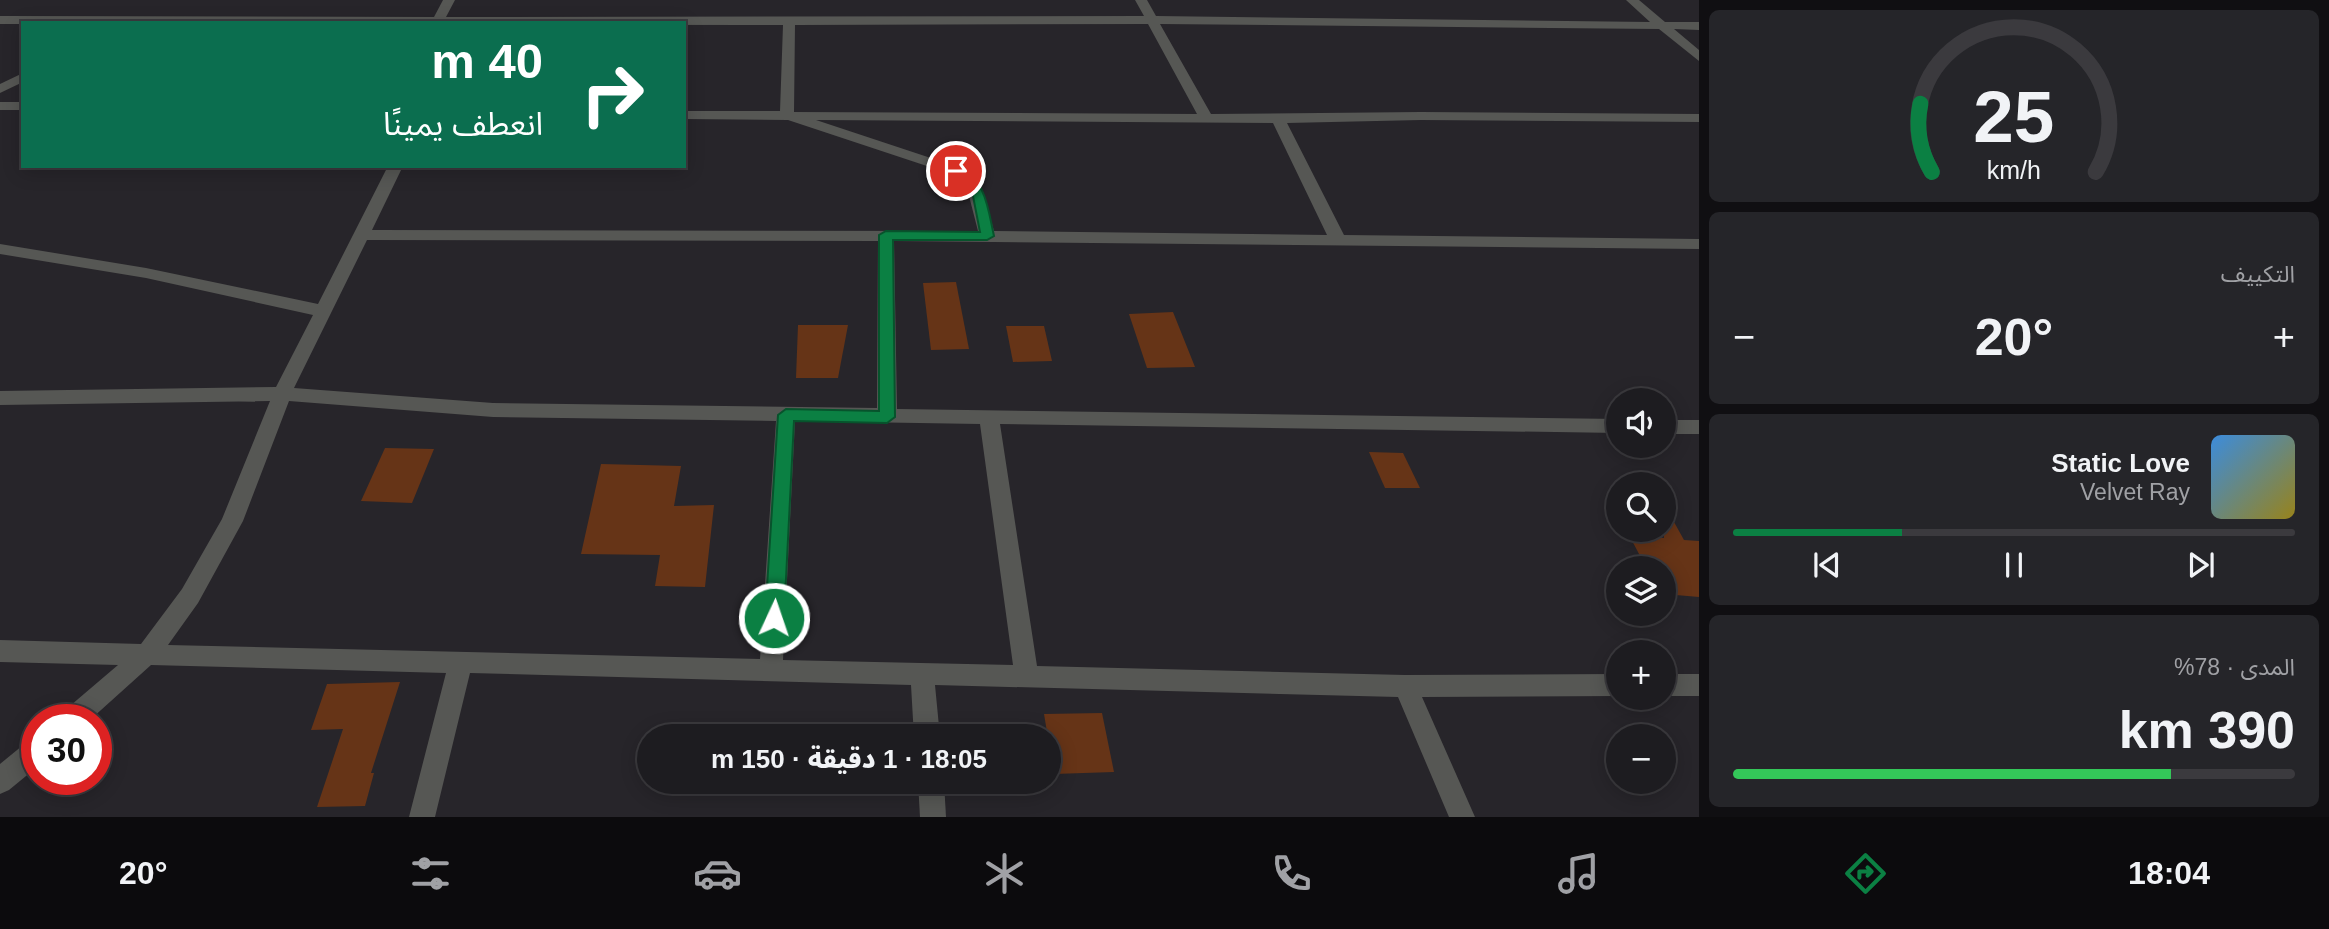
<!DOCTYPE html>
<html lang="ar">
<head>
<meta charset="utf-8">
<style>
  :root { --surface:#1d1c20; --page:#252529; --text:#f1f3f6; --muted:#a0a1a5; --line:#3b3a3e; --accent:#0b8043 }
  body { margin:0; font-family:Arial,"Noto Sans Arabic",sans-serif; background:var(--page); color:var(--text); direction:rtl; height:100vh; display:flex; flex-direction:column; font-size:26px; white-space:nowrap }
  * { box-sizing:border-box; margin:0 }
  p { font-size:23px; color:var(--muted) }
  .icon { flex:none; width:38px; height:38px; fill:none; stroke:currentColor; stroke-width:2; stroke-linecap:round; stroke-linejoin:round }
  .map { position:relative; flex:1; overflow:hidden; direction:ltr }
  .side { display:flex; flex-direction:column; gap:10px; padding:10px; background:#100f12; width:630px }
  .side>* { flex:none }
  .top-card { position:absolute; left:21px; top:21px; width:665px; height:147px; border-radius:0px; box-shadow:0 4px 18px #0003,0 0 0 2px var(--line); direction:rtl; background:#0b6e4f; color:#fff; overflow:hidden }
  .fabs { position:absolute; left:1606px; top:388px; display:grid; gap:14px }
  .fabs a { display:grid; place-items:center; width:70px; height:70px; border-radius:50%; background:var(--surface); box-shadow:0 4px 18px #0003,0 0 0 2px var(--line); font-size:35px }
  .speed { position:absolute; left:21px; top:704px; display:flex; gap:14px; font-size:35px; font-weight:700; text-align:center }
  .speed>* { display:grid; place-content:center; width:91px; height:91px; border-radius:50%; background:var(--surface); box-shadow:0 4px 18px #0003,0 0 0 2px var(--line); line-height:1 }
  .speed .limit { border:10px solid #d22; background:#fff; color:#111 }
  .pin { position:absolute; display:grid; place-items:center; width:60px; height:60px; color:#fff; margin:-30px; border:4px solid #fff; border-radius:50%; box-shadow:0 2px 7px #0007 }
  .me { position:absolute; width:77px; margin:-38px; rotate:3deg; stroke-linejoin:round; filter:drop-shadow(0 0 5px #0008) }
  .turn { display:flex; align-items:center; gap:24px; height:147px; padding:0 28px; font-size:32px }
  .turn .icon { width:91px; height:91px; stroke-width:2.5 }
  .turn b { display:block; font-size:49px; line-height:60px }
  .big { font-size:52px; font-weight:800; line-height:1.1 }
  .side .card { flex:1; display:flex; flex-direction:column; justify-content:center; gap:10px; min-width:0; padding:0 24px; border-radius:10px; background:var(--page) }
  .side .dial { align-items:center; gap:0 }
  .dial svg { height:182px; overflow:visible; fill:none; stroke:var(--line); stroke-width:7; stroke-linecap:round; text-anchor:middle }
  .dial text { fill:var(--text); stroke:none }
  .song { display:flex; align-items:center; gap:21px }
  .cover { width:84px; height:84px; border-radius:10px; background:linear-gradient(135deg,hsl(210 70% 55%),hsl(50 70% 35%)) }
  .played { height:7px; border-radius:4px; background:linear-gradient(90deg,var(--accent) 30%,var(--line) 30%) }
  .keys { display:flex; justify-content:space-around; direction:ltr }
  .heat { display:flex; justify-content:space-between; align-items:center; font-size:38px; direction:ltr }
  .charge { height:10px; border-radius:5px; background:linear-gradient(90deg,#34c759 78%,var(--line) 0) }
  .trip { position:absolute; left:637px; top:724px; width:424px; height:70px; border-radius:35px; background:var(--surface); box-shadow:0 4px 18px #0003,0 0 0 2px var(--line); font-weight:800; line-height:70px; text-align:center; direction:rtl }
  .tabs { display:flex; height:112px; justify-content:space-around; align-items:center; background:#0c0b0d; color:var(--muted) }
  .tabs .icon { width:49px; height:49px }
  .tabs .current { color:var(--accent) }
  .tabs b { font-size:32px; color:var(--text) }
  main { display:flex; flex:1; min-height:0 }
  .map>svg:first-child { display:block }
</style>
</head>
<body>
<main>
<section class="side">
<div class="card dial"><svg viewBox="0 0 100 80">
<path d="M14 69A42 42 0 1 1 86 69"/>
<path d="M14 69A42 42 0 0 1 9 39" stroke="#0b8043"/>
<text x="50" y="56" font-size="32" font-weight="700">25</text>
<text x="50" y="72" font-size="11">km/h</text>
</svg></div>
<div class="card"><p>التكييف</p>
<div class="heat"><a>−</a><b class="big">20°</b><a>+</a></div>
</div>
<div class="card">
<div class="song"><i class="cover"></i><div><b>Static Love</b><p>Velvet Ray</p></div></div>
<div class="played"></div>
<div class="keys"><svg class="icon" aria-label="previous" viewBox="0 0 24 24"><path d="M18 5L8 12l10 7zM5 5v14"/></svg><svg class="icon" aria-label="pause" viewBox="0 0 24 24"><path d="M8 5v14M16 5v14"/></svg><svg class="icon" aria-label="next" viewBox="0 0 24 24"><path d="M6 5l10 7-10 7zM19 5v14"/></svg></div>
</div>
<div class="card"><p>المدى · 78%</p><b class="big">390 km</b><div class="charge"></div></div>
</section>
<div class="map">
<svg width="1699" height="817" viewBox="0 0 1699 817">
  <rect width="100%" height="100%" fill="#27252a"/>
  <g fill="#663417">
    <path d="M956,282L969,349L931,350L923,283Z"/>
    <path d="M1173,312L1195,367L1147,368L1129,314Z"/>
    <path d="M798,325H848L838,378H796Z"/>
    <path d="M1006,326H1044L1052,361L1013,362Z"/>
    <path d="M385,448L434,449L412,503L361,501Z"/>
    <path d="M1369,452L1403,453L1420,488H1385Z"/>
    <path d="M601,464L681,466L674,506L714,505L705,587L655,586L660,555L581,554Z"/>
    <path d="M1664,504L1684,540L1699,541V597L1664,594V569H1647L1629,535L1664,538Z"/>
    <path d="M400,682L371,773H374L365,806L317,807L343,729L311,730L327,684Z"/>
    <path d="M1102,713L1114,772L1054,774L1044,714Z"/>
  </g>
  <g fill="none" stroke-linecap="round" stroke-linejoin="round">
    <g fill="#565754" fill-rule="evenodd">
      <path d="M443,0H455L446,17L1144,16L1135,0H1147L1156,16L1650,22L1626,0H1639L1665,22H1699V30L1674,29L1699,50V61L1659,29L1160,24L1211,114L1421,112L1699,114V122L1421,120L1287,123L1344,235L1699,239V249L894,241L897,409L1619,419V433L1000,424L1037,666L1405,675L1619,674V696L1422,697L1475,817H1449L1398,697L935,685L940,737H914L911,685L470,673L435,817H409L446,673L151,665L91,719H61L64,711L118,665L0,662V640L141,644L182,589L222,519L270,401L0,405V391L276,387L313,315L146,278L0,254V244L146,268L318,304L388,166H403L372,230L978,231L968,192L951,174L788,120L684,119V111H780L783,25L0,24V16L434,17ZM1148,24L1197,114L794,112L795,25ZM816,120L1273,123L1327,235L994,231L983,192L961,168ZM367,240L878,241L877,408L493,403L294,388ZM289,401L493,417L776,421L760,659L168,645L198,603L243,521ZM795,421L980,424L1013,665L783,660Z"/>
      <path d="M23,73V82L0,93V84Z"/>
      <rect x="0" y="102" width="23" height="8"/>
      <rect x="1664" y="420" width="35" height="14"/>
      <rect x="1664" y="674" width="35" height="22"/>
      <path d="M37,738V767L9,790L0,794V764L28,741Z"/>
      <path d="M918,782H944L946,817H920Z"/>
    </g>
  </g>
  <path fill="#0b8043" stroke="#07532c" stroke-width="2" d="M956,167C986,177 988,209 994,236L987,240H893L895,417L887,423L794,421L784,618L781,624L774,626L767,624L765,618L778,415L786,409L879,411V235L886,231L980,232L973,196L966,184L949,171Z"/>
</svg>
<div class="fabs">
<a><svg class="icon" aria-label="sound" viewBox="0 0 24 24"><path d="M4 9h4l5-4v14l-5-4H4zM17 9q2 3 0 6"/></svg></a>
<a><svg class="icon" aria-label="search" viewBox="0 0 24 24"><circle cx="10" cy="10" r="6"/><path d="M15 15l6 6"/></svg></a>
<a><svg class="icon" aria-label="layers" viewBox="0 0 24 24"><path d="M12 4l9 5-9 5-9-5zM3 14l9 5 9-5"/></svg></a>
<a>+</a>
<a>−</a>
</div>
<div class="speed"><div class="limit">30</div></div>
<div class="pin" style="left:956px;top:171px;background:#d93025"><svg class="icon" aria-label="arrive" viewBox="0 0 24 24"><path d="M6 21V4h12l-3 4 3 4H6"/></svg></div>
<svg class="me" style="left:774px;top:618px" viewBox="-20 -20 40 40"><circle r="17" fill="#0b8043" stroke="#fff" stroke-width="3"/><path d="M0-11L8 9 0 5-8 9z" fill="#fff"/></svg>
<div class="trip">18:05 · 1 دقيقة · 150 m</div>
<div class="top-card">
<div class="turn"><svg class="icon" aria-label="right" viewBox="0 0 24 24"><path d="M7 20v-9h11M14 6l5 5-5 5"/></svg><div><b>40 m</b>انعطف يمينًا</div></div>
</div>
</div>
</main>
<nav class="tabs">
<b>18:04</b>
<svg class="icon current" aria-label="directions" viewBox="0 0 24 24"><path d="M12 3l9 9-9 9-9-9zM9 14v-3h6M13 9l2 2-2 2"/></svg>
<svg class="icon" aria-label="music" viewBox="0 0 24 24"><path d="M9 18V5l10-2v13"/><circle cx="6" cy="18" r="3"/><circle cx="16" cy="16" r="3"/></svg>
<svg class="icon" aria-label="phone" viewBox="0 0 24 24"><path d="M5 4h4l2 5-3 2q2 4 5 5l2-3 5 2v4C11 20 4 13 5 4z"/></svg>
<svg class="icon" aria-label="climate" viewBox="0 0 24 24"><path d="M12 3v18M4 7l16 10M4 17L20 7"/></svg>
<svg class="icon" aria-label="car" viewBox="0 0 24 24"><path d="M5 17H2v-5l4-1 3-4h7l3 4 3 1v5h-3M9 17h6M6 11h13"/><circle cx="7" cy="17" r="2"/><circle cx="17" cy="17" r="2"/></svg>
<svg class="icon" aria-label="filters" viewBox="0 0 24 24"><path d="M4 7h16M4 17h16"/><circle cx="9" cy="7" r="2"/><circle cx="15" cy="17" r="2"/></svg>
<b>20°</b>
</nav>
</body>
</html>
